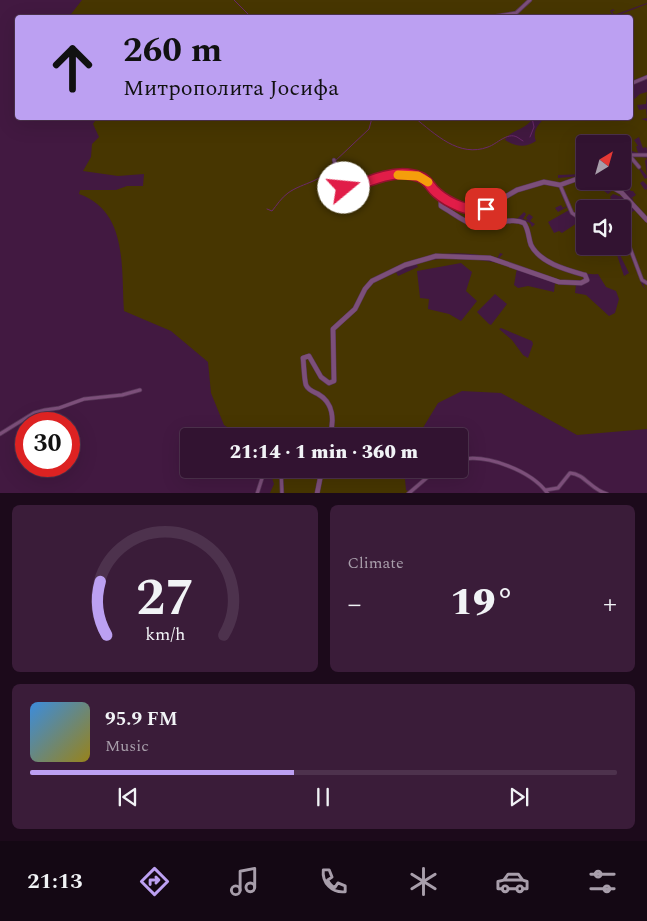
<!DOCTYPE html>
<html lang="en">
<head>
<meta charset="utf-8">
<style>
  :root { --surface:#321331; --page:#3a1c39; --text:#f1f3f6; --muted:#a89eab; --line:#4d324d; --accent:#bca0f2 }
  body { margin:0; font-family:Spectral,serif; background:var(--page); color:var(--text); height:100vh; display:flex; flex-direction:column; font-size:19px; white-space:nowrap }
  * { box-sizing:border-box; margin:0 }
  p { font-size:16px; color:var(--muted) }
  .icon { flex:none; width:28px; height:28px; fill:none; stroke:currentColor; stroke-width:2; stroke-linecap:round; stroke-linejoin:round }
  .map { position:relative; height:493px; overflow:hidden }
  .details { display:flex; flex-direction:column; gap:12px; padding:12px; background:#1c0a1b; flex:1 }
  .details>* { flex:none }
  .top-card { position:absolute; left:15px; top:15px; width:618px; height:105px; border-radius:5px; box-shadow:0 5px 20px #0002,0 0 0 1px var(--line); background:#bca0f2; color:#111; overflow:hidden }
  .needle { width:32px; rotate:37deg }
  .controls { position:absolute; left:576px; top:135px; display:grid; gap:10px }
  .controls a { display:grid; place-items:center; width:55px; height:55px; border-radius:5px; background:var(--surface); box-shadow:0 5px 20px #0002,0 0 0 1px var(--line); font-size:25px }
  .speed { position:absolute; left:15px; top:412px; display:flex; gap:10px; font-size:25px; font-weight:700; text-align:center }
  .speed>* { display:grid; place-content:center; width:65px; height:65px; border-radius:50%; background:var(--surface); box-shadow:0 5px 20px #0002,0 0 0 1px var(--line); line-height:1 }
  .speed .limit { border:8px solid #d22; background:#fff; color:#111 }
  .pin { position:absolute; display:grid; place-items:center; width:42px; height:42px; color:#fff; margin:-21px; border-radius:10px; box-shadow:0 2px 8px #0006 }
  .me { position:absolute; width:55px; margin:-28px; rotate:73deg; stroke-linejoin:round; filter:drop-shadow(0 0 4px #0008) }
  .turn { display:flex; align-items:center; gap:18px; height:105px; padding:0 25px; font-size:22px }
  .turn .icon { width:65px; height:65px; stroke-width:2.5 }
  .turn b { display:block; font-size:35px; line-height:42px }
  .big { font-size:38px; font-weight:800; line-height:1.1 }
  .details .widget { flex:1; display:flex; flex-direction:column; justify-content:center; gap:8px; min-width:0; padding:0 18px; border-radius:8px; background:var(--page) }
  .details .dial { align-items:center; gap:0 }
  .dial svg { height:130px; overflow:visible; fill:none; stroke:var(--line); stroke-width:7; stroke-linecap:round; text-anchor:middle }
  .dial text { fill:var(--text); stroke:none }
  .song { display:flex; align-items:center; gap:15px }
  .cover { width:60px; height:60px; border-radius:8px; background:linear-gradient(135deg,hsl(210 70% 55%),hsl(50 70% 35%)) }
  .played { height:5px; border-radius:2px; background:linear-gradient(90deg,var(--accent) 45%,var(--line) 45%) }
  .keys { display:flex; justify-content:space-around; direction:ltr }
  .heat { display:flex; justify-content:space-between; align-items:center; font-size:28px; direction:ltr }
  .details .tiles { flex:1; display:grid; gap:12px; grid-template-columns:1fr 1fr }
  .widget:last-child { grid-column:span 2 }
  .trip { position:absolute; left:180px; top:428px; width:288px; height:50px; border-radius:5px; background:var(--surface); box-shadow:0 5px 20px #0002,0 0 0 1px var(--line); font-weight:800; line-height:50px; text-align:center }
  .menu { display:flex; height:80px; justify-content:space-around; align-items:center; background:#140814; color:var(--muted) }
  .menu .icon { width:35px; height:35px }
  .menu .selected { color:var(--accent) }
  .menu b { font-size:22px; color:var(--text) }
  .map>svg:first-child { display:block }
</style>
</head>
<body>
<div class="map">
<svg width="647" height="494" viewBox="0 0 647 494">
  <rect width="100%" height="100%" fill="#421941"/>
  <g fill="#473601" fill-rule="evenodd">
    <path d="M82,0H647V3L614,15L612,11H615L613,9L610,11L613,15L609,18H68Z"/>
    <path d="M647,4V76L630,81V18H611Z"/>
    <path d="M647,92L646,104L637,105L639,110L646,109L647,118L641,119L647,121V149L646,147L643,148L645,154L639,137L634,140L638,146H636L638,153L629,150L632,153H630L623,162V153L626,152L622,144H585V174L558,175V178L581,176L558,186L567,206L563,208L561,205L555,208L558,212L567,207L569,210L548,222L554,233L559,231L562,233L580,221L585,223V246H614L624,276L629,273L616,247L622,246L623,241L628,246L642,285L646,290L643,284H647V429L577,435L501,393L462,391L438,403L418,436H241L224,425L211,393L208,362L171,331L124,311C121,268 128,211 79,194L80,190H116L127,186H143L144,174L118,176L83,171L91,157L92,144L99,137L93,124L97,118H533C525,131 511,129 505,140C516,147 526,148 536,141C532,132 538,124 545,118H630V103L640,94ZM524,212L526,214L523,219L528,220L526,218L529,214L533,217L530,221L535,224L532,227L530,223L522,220C530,230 528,235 533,244C543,264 578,276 598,274L606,287L616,291L619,299L615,313L609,316L586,295L575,293L576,285L555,283L554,292L528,286L518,288L514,285L517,268C484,258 450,255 416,263L418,267L398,276L396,272L388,276C398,270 408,262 419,259C442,251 475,252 497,259L500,253L503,254L498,259L562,281L584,280L583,277C567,271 538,260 529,243C525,234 526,226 517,219ZM461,263L472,272L466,291L477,301L461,321L449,314L428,309L429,299L420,298L417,271ZM495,294L507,304L491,325L489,324L477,312ZM501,328L532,341L533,344L528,358L523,355L512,340L499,329Z"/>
    <path d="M630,155L647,158L645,161L647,176Z"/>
    <path d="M627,157C638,164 640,172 645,179L647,178V185L643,181L640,183L645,190L647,189V218L633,201V198L630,199L636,195L633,191H631L627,187L621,190L627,186L624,183L616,187L603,181H622L623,163L628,168L630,164L624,163L626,158L631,164L633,162Z"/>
    <path d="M585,177V181L601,183L599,189L603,191L605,185L607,186L604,191L608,194L614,189L625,198L613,194L610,197L614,204L625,201L628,206L624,211L628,215L635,210L647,221V282L644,281L628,244L630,241L628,242L623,239V229L626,227L623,223V210L619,209L618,204L614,206L615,209H585V221L575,216L561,187Z"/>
    <path d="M269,469H404L406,490L411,493H270L274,484Z"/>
  </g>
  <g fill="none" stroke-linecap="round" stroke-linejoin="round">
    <g stroke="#6b286a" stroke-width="1">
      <path d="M234,0L252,18"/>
      <path d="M415,118C435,134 459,158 488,147C497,144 507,132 517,137C519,138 521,140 523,141"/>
      <path d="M530,137L534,127L532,118"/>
      <path d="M267,209L272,211C277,205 281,198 288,193C303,182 325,182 333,163L369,129L372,118"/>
    </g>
    <defs>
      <g id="minor">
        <path d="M484,18L516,13L530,0"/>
        <path d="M630,84L647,77"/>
        <path d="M334,160L338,174L347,189L373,179L407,174L425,180L443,200"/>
        <path d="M639,167L629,155H647"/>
        <path d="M560,185L572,213L585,222"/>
        <path d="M622,240L630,248L642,280L647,283"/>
        <path d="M0,434L34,413L45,410L59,408L84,399L122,395L140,390"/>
        <path d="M459,460C486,453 532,471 548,494"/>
        <path d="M281,469L282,494"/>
        <path d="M546,490L558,488L570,473C585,474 590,489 607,494"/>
        <path d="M257,494L265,469"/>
        <path d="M408,494L437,469"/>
      </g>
      <g id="tertiary">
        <path d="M601,181L621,192L647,220"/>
        <path d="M330,436C334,421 334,403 318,394C314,392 308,390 306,385C304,378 304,365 303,358L309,356L321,377L329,383L334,381L333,329L355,309L365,289L372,281L405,265L436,256L490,258L559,282L581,283L587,280L585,275C567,270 540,263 531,245C528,237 529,230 524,223C511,216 492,227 476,225C464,223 452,212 441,206V201L445,200L469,209L481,211L517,190L544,182L560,185L585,176"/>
        <path d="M317,494L322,469"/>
      </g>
    </defs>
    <use href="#minor" stroke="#593759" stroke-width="4.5"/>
    <use href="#tertiary" stroke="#593759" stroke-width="5.5"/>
    <use href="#minor" stroke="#7c4f7a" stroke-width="3"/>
    <use href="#tertiary" stroke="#7c4f7a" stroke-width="4.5"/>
  </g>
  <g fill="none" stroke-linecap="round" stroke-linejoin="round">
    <defs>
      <path id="route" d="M344,188L350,189C370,180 398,168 420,177C429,180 430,188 437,193C447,202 471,214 486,209"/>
    </defs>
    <use href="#route" stroke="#92132f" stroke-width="12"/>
    <use href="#route" stroke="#e11d48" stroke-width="9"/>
    <path stroke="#f59e0b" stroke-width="9" d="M398,175L418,176L428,182"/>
  </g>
</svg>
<div class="controls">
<a><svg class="needle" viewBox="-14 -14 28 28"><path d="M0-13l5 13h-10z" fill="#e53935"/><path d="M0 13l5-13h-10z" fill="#a89eab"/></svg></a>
<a><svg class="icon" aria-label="sound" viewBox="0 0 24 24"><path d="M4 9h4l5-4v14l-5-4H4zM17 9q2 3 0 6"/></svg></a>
</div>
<div class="speed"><div class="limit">30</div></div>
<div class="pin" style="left:486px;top:209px;background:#d93025"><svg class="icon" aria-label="arrive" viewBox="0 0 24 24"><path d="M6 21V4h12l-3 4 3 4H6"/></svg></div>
<svg class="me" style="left:344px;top:188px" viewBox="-20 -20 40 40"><circle r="19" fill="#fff"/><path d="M0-13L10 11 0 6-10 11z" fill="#e11d48"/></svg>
<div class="trip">21:14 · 1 min · 360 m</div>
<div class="top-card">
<div class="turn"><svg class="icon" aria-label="ahead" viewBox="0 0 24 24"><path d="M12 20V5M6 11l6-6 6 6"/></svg><div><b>260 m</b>Митрополита Јосифа</div></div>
</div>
</div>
<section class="details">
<div class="tiles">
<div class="widget dial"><svg viewBox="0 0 100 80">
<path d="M14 69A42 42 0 1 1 86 69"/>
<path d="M14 69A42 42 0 0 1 10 36" stroke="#bca0f2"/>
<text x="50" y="56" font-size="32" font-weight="700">27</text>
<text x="50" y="72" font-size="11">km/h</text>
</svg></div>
<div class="widget"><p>Climate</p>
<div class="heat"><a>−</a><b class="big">19°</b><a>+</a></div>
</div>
<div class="widget">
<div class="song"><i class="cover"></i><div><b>95.9 FM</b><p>Music</p></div></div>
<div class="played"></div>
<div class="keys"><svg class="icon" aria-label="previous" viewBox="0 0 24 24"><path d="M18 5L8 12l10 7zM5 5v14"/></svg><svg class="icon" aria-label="pause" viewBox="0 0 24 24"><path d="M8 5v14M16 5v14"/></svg><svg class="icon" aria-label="next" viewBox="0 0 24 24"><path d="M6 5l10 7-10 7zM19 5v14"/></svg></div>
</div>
</div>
</section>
<nav class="menu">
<b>21:13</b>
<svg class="icon selected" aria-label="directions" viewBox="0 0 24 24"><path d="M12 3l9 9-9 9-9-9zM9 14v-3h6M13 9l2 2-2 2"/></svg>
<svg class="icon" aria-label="music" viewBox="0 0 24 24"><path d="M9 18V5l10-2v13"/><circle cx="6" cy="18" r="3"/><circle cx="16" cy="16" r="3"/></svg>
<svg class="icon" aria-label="phone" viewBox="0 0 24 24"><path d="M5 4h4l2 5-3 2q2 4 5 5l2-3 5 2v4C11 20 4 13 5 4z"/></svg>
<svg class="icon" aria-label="climate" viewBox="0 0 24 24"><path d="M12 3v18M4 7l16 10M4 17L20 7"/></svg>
<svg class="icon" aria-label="car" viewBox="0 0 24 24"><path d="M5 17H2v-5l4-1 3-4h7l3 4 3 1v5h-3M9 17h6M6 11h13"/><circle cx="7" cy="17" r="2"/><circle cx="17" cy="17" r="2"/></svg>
<svg class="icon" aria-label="filters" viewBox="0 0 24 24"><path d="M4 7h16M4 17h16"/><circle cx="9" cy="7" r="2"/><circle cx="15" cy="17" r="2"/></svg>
</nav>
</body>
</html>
